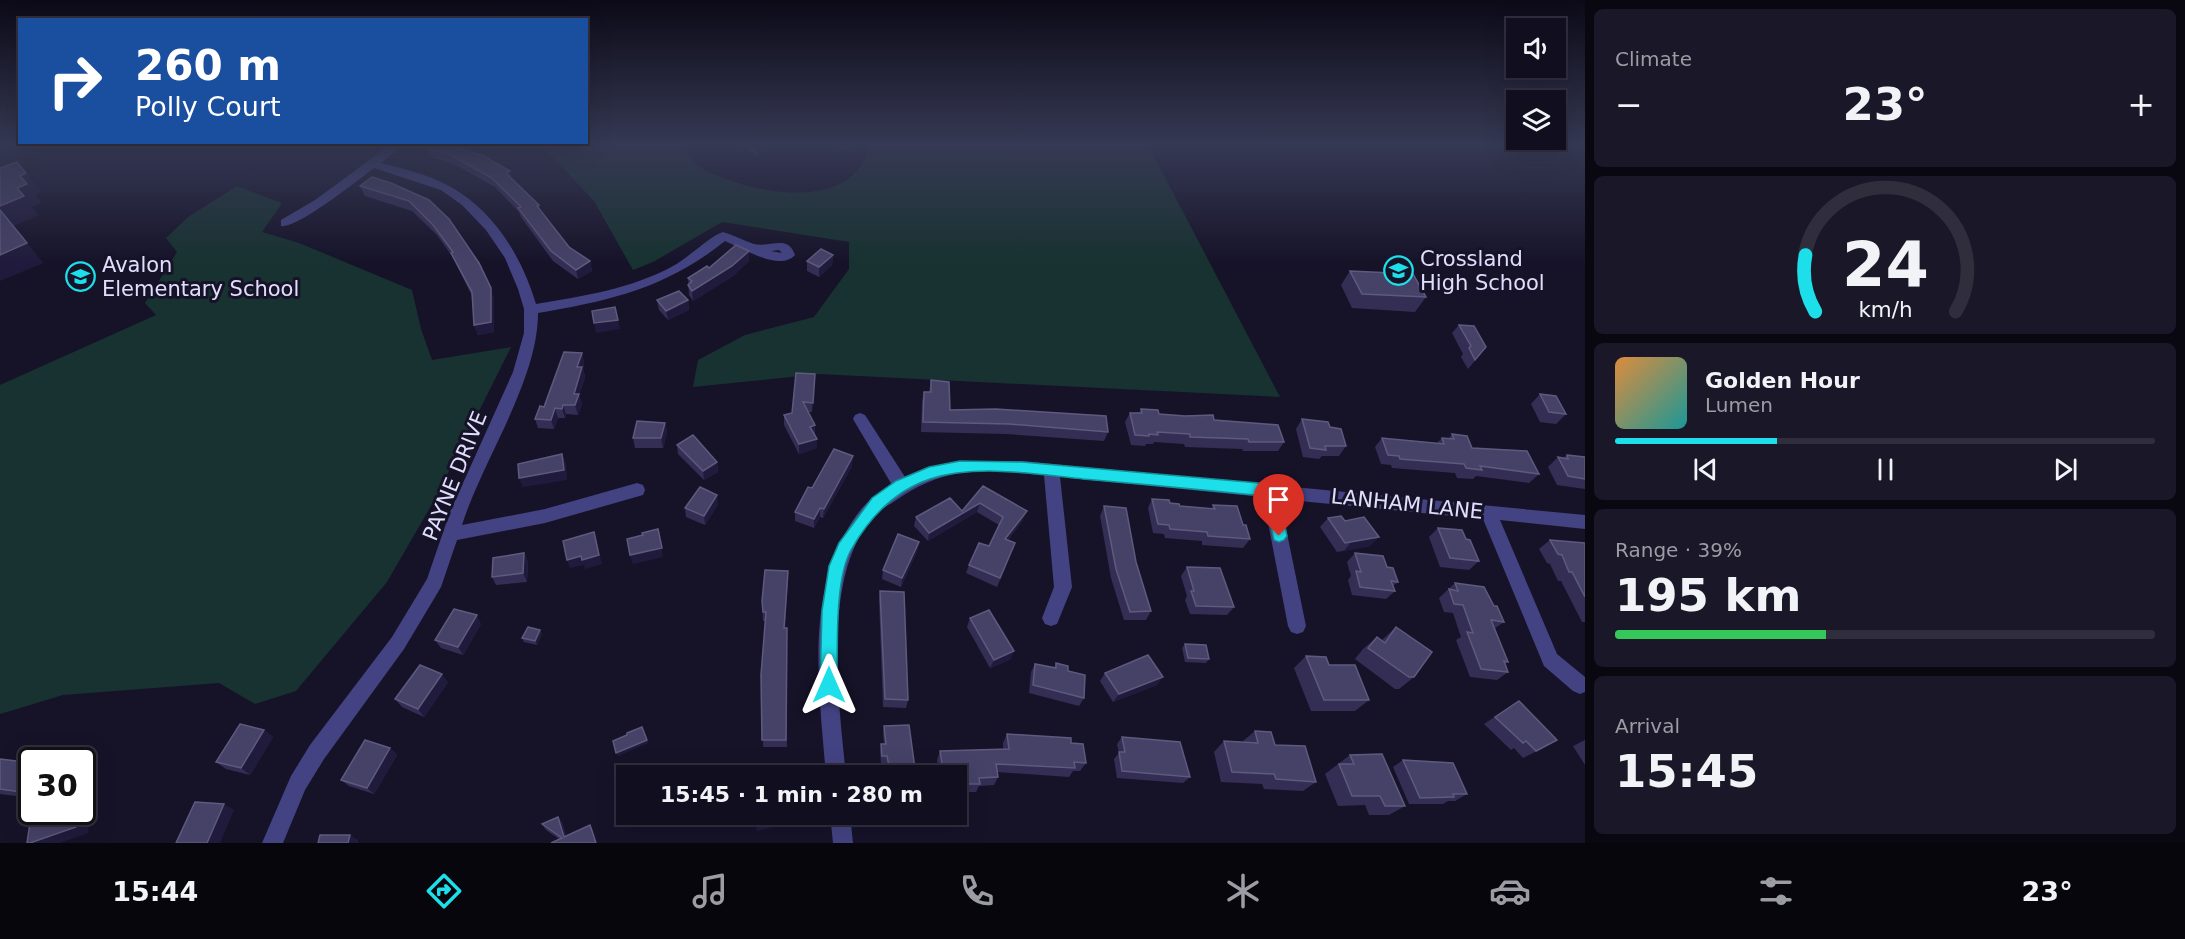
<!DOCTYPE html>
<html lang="en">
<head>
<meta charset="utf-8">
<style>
  :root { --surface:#100e1f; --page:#191728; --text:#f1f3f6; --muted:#9c9ca4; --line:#302e3d; --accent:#1cdfea }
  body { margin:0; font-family:"DejaVu Sans",sans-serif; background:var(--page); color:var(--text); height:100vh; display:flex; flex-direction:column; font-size:22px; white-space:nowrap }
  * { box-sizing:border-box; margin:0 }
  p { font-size:20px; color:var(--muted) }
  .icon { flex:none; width:33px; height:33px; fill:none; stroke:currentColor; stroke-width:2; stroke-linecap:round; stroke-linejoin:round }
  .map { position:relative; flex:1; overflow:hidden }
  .drawer { display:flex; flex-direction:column; gap:9px; padding:9px; background:#090811; width:600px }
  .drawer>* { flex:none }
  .banner { position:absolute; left:18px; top:18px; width:570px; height:126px; border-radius:0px; box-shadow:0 6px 24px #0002,0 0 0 2px var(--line); background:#1a4fa0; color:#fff; overflow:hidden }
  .controls { position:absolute; left:1506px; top:18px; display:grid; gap:12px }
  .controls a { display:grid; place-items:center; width:60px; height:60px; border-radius:0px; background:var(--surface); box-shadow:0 6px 24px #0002,0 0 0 2px var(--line); font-size:30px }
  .speed { position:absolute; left:18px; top:747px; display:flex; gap:12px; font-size:30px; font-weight:700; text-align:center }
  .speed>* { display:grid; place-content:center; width:78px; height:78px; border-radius:50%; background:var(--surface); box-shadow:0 6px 24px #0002,0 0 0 2px var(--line); line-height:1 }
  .speed .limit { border:3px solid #111; border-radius:9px; background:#fff; color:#111 }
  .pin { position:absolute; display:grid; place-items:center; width:51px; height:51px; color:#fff; margin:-62px -26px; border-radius:50% 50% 50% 0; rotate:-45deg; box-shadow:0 0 6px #0007 }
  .pin .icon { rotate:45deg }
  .me { position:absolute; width:66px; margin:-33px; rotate:0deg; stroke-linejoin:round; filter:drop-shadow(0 0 4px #0008) }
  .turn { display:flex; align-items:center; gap:21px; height:126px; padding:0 18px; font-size:27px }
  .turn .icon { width:78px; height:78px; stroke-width:2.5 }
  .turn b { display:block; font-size:42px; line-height:51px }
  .big { font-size:45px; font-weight:600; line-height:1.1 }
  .drawer .tile { flex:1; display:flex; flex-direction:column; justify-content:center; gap:9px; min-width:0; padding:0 21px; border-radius:9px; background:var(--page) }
  .drawer .dial { align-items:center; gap:0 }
  .dial svg { height:156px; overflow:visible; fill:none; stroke:var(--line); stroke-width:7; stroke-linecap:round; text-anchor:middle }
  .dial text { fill:var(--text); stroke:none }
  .song { display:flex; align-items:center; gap:18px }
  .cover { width:72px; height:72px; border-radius:9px; background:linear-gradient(135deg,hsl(30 70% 55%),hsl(180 70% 35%)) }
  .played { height:6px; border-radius:3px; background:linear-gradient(90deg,var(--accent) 30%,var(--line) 30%) }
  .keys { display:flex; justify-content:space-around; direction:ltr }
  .heat { display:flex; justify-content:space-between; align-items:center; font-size:33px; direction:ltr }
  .charge { height:9px; border-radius:4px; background:linear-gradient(90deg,#34c759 39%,var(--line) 0) }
  .trip { position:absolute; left:616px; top:765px; width:351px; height:60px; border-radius:0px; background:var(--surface); box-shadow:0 6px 24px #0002,0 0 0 2px var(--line); font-weight:600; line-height:60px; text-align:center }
  .menu { display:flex; height:96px; justify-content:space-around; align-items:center; background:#06060c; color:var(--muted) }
  .menu .icon { width:42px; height:42px }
  .menu .active { color:var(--accent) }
  .menu b { font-size:27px; color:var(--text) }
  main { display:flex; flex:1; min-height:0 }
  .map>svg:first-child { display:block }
</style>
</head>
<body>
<main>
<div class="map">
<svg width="1585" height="843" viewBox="0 0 1585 843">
  <rect width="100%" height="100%" fill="#161329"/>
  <g fill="#173230">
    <path d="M541,145H684C688,152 693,163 700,167C744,193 857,216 868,145H1148L1280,397L819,374L693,387L698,360L745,335L814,317L849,269V242L722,222L653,262L633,270L594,201Z"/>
    <path d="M237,186L282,203L262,232L299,243L412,290L421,329L432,360L511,347L435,499L387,582L296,691L255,704L219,683L63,695L0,714V385L156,315L145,303L177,252L166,238L188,217Z"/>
  </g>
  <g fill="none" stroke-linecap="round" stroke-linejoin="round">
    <g fill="#434383" fill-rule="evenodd">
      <path d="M390,145H403L381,163C404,169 430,175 451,187C494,211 522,257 536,304C583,296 631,289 673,266C688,258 710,236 723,232C734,235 744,241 754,244C770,248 788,234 795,255C780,272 742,248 725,241C667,288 609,301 538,313C538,381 483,459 462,525L545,509L637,483L643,485L645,490L643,495L545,523L457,540L441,587L404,649L324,759L305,790L283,843H262L291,776L310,745L392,637L427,579L450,512L513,372L524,333V309L518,289L505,258L486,230L462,205L441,190L374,168C358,180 297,229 281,226V220L315,200ZM779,250L782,253L771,251Z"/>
      <path d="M860,413L865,415L905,477L958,461H1022L1585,515V529L1500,520L1557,654L1585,677V692L1580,694L1573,691L1544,666L1483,519L1280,499L1306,626L1303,632L1297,634L1291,632L1288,626L1263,497L1060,477L1072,587L1057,624L1051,626L1045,624L1042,618L1054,587L1044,475C1017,473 988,469 961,473C938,476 914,487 895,501C889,505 881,509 876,514C820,572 839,702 846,776H826C819,687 802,580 863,507C871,498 883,491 892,485L853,419L855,415Z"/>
      <path d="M830,814H850L853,843H833Z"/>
    </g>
  </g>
  <g fill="#342e55">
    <path d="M741,145H760L757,156Z"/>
    <path d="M834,145H850L848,150L834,149Z"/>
    <path d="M426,148L467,151L512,179L539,205L541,211L569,247L590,261L592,271L578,279L553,261L521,217L519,212L495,187L452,163L430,157Z"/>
    <path d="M360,186L429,200L494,298V332L478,335L474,325L472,296L452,256L437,235L412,211L365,196Z"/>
    <path d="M749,251V261L733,276L693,301L689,295L688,278L709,268Z"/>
    <path d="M833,255L832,265L819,277L807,271V261Z"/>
    <path d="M1350,271L1426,297L1415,312L1352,308L1341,285Z"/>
    <path d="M657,300H688L689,310L668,320L659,310Z"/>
    <path d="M1459,325L1486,347L1468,369L1461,357L1463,354L1452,333Z"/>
    <path d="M582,353L584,363L583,368L585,377L579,395L582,404L578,415L566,414L565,418H558L554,429L538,428L535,419Z"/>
    <path d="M815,374L812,412H808L815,425V434L817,439V448L799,454L784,425V415L792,413Z"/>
    <path d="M931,380L950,410L1108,432L1104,441L1006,434L921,432L922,401L924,392H929Z"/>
    <path d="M1540,394L1566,414L1556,424L1540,422L1531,404Z"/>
    <path d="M1141,409L1159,414L1214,420L1284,442L1278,451H1243L1242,449L1185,447L1184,444L1154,442L1153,444H1146L1145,446L1131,445L1125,422L1130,413H1139Z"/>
    <path d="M1302,419L1330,427L1346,446L1339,456H1322L1319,459L1303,457L1296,429Z"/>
    <path d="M665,423L667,432L663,448H635L633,438Z"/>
    <path d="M1452,434L1472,448L1539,474L1529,483L1476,476L1473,479L1457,478L1455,473L1392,468L1391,465L1381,464L1375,447L1382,438L1437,443L1442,438L1448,439Z"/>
    <path d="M677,445L717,462L718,472L704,480L678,454Z"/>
    <path d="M1567,455L1585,457V489L1557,485L1548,467L1558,457L1563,458Z"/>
    <path d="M852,466L823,518L820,517L814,528L795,521V512L812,488Z"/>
    <path d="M983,486L1023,520L1008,540L1015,543L997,587L966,573L969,565L989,546L999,525L977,512L928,541L914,526L916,517L962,511Z"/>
    <path d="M1152,499L1180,506L1211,509L1213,505L1243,525L1250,539L1243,548L1202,545V541L1165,538L1164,534L1153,533L1148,508Z"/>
    <path d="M718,504L705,525L686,517L685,508Z"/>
    <path d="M1104,506L1136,562L1151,611L1146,620H1124L1111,578L1100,516Z"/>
    <path d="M1328,518L1345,521L1370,546L1337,552L1320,527Z"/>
    <path d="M1438,528L1466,539L1479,561L1469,570L1440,567L1429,537Z"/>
    <path d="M1550,540L1585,544V622H1582L1561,581H1558L1550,564L1547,563L1539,549Z"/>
    <path d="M919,542L917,551L901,587L882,579L883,570Z"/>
    <path d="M524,553L528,562L527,582L496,585L492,577Z"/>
    <path d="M1355,553L1387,567L1398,582L1393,586L1395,591L1386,599L1352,595L1348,580L1351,576L1347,562Z"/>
    <path d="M1187,567L1234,607L1227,615L1190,614L1185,600L1187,596L1181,576Z"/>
    <path d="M788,580L785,628L787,747H763L765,621H763L762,601Z"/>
    <path d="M1455,583L1494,606L1504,622L1495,628L1508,662L1505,664L1508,672L1497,680L1470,677L1456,640L1461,637L1453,613L1444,612L1439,598Z"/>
    <path d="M880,591L908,700L906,708L883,707L879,599Z"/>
    <path d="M970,618L1011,659L990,668L967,627Z"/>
    <path d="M481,624L463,655L441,648L435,640Z"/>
    <path d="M1396,627L1414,677L1399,689H1395L1355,659L1363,649L1377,637L1382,640Z"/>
    <path d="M540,630L542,634L537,645L524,642L522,638Z"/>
    <path d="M1185,644L1209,659L1206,663L1185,662L1182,648Z"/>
    <path d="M1306,656L1329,665L1369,700L1355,711H1311L1294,668Z"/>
    <path d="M1056,663L1068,671L1084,698L1079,706L1029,693L1031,672L1035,664L1054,668Z"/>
    <path d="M1105,673L1157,685L1113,702L1100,681Z"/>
    <path d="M448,682L424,717L402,707L395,699Z"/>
    <path d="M1519,701L1545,747L1523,758L1514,748L1511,750L1484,724Z"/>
    <path d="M884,726L916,776H888L886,763H881L880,751L881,744H884L883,733Z"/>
    <path d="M264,730L273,737L250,775L226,769L216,762Z"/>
    <path d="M1255,731L1275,745L1316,782L1303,791L1264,789L1262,784L1221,782L1214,752L1224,741L1244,742L1243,741Z"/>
    <path d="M1007,734L1071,743L1086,763L1080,771H1073L1069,777L997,772L998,777L994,785L979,786L976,792H965L964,785H957V776H939L937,760L940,751L1003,749V743Z"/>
    <path d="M1122,737L1190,777L1183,783L1117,778L1114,759L1119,753L1117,744Z"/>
    <path d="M1585,740V765L1573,746Z"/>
    <path d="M390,748L397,755L374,794L349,786L341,780Z"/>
    <path d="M1350,755L1405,806L1389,815H1369L1365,805L1338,806L1325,774Z"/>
    <path d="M0,759L32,763V798L0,794Z"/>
    <path d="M1403,760L1467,794L1455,801H1448L1443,804H1409L1393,767Z"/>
    <path d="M558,817L562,822L566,836L590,825L593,830L559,839L546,830L542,824Z"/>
  </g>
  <g fill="#201b3c">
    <path d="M461,145H475L460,157L457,148Z"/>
    <path d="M757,145H760L757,156Z"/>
    <path d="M510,171L512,180L506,173Z"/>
    <path d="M26,173L41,192L35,195L42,203L32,207L39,215L14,226L43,263L0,281V206L17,188L20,176Z"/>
    <path d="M749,251V261L733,276L693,301L692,291Z"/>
    <path d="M833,255L832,265L819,277V267Z"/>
    <path d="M590,261L592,271L578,279L576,270Z"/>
    <path d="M491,288L494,298V332L478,335L474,325Z"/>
    <path d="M688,300L689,310L668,320L666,311Z"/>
    <path d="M618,320L620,329L596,333L594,323Z"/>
    <path d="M582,353L584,363L583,368L585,377L579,395L582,404L578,415L575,405L574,394L577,367Z"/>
    <path d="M563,405L566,414L565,418L562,409Z"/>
    <path d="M555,408L558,418L554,429L551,420Z"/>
    <path d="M665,423L667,432L663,448L661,438Z"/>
    <path d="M815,425L814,435L810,427Z"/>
    <path d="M817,439V448L799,454V444Z"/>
    <path d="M562,454L566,463L567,480L523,487L519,478Z"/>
    <path d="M853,456L852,466L823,518L824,509Z"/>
    <path d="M717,462L718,472L704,480L703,471Z"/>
    <path d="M717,495L718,504L705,525L704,516Z"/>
    <path d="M980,503L977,512L928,541L929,533Z"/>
    <path d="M820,508V517L814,528V519Z"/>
    <path d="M1027,511L1023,520L1002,547L1005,539Z"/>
    <path d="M658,529L663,557L633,564L630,555Z"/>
    <path d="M594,532L602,564L585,569L584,565L570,568L567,560Z"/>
    <path d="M1379,537L1370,546L1344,551L1351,542Z"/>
    <path d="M919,542L917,551L901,587L902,578Z"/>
    <path d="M524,553L528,562L527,582L523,573Z"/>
    <path d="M477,615L481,624L463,655L458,647Z"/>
    <path d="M540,630L542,634L537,645L535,641Z"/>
    <path d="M1014,651L1011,659L990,668L994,660Z"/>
    <path d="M442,674L448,682L424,717L418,709Z"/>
    <path d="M1163,677L1157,685L1113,702L1119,694Z"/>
    <path d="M264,730L273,737L250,775L241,768Z"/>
    <path d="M647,740L648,743L618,756L616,753Z"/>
    <path d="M390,748L397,755L374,794L367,788Z"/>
    <path d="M32,776V797L21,792Z"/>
    <path d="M224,804L234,810L220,843H207Z"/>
    <path d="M82,807L90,811L88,833L60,843H30L77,812H82Z"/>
    <path d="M646,814H667L627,828L624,822Z"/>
    <path d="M558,817L562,822L567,843L564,837Z"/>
    <path d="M784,818L785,824L757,831L756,825Z"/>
    <path d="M590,825L593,830L597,843H596Z"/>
    <path d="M350,835L358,840V843H348Z"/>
  </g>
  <g fill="#464167" stroke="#5e5a7e" stroke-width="1.5">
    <path d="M430,145H461L457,148L484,156L510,171L506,173L539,205L537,206L569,247L590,261L576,270L551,251L518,208L521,207L492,178L449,154L426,148Z"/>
    <path d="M17,162L26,173L20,176L27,184L17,188L24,196L0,206V168Z"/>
    <path d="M372,177L391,183L429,200L449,219L479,263L491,288V322L474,325L472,292L451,253L453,252L433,225L409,201L360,186Z"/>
    <path d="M0,210L27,243L0,255Z"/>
    <path d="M736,245L749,251L732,266L692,291L688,285L692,281L688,278L707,266L709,268Z"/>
    <path d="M821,249L833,255L819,267L807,261Z"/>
    <path d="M1350,271L1413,274L1426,297L1362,294Z"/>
    <path d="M679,291L688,300L666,311L657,300Z"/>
    <path d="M615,307L618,320L594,323L592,311Z"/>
    <path d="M1459,325L1474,326L1486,347L1475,360L1469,348L1471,346Z"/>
    <path d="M564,352L582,353L577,367H582L574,394H579L575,405H563L562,409L555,408L551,420L535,419L540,406L544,407Z"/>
    <path d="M796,373L815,374L813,403L803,402L815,425L810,427L817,439L799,444L784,415L792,413Z"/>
    <path d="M931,380L949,382L950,410L996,409L1106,416L1108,432L1009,424L923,422L924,392H931Z"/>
    <path d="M1540,394L1556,396L1566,414L1549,412Z"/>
    <path d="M1141,409L1158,410L1159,414L1185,416L1213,415L1214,420L1278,425L1284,442H1249L1248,439L1190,437V434L1157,432L1158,435L1149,434V436L1135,435L1130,413H1142Z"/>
    <path d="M1302,419L1328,422L1330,427L1341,429L1346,446H1325L1326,450L1310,448Z"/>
    <path d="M637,421L665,423L661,438H633Z"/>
    <path d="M1452,434L1467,436L1472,448L1527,451L1539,474L1480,466L1482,470L1466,468L1464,464L1400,459L1399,456L1388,455L1382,438L1444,444L1442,438L1454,439Z"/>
    <path d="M693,435L717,462L703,471L677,445Z"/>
    <path d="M834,449L853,456L824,509L820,508L814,519L795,512L808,487L812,488Z"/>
    <path d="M562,454L564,470L519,478L518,464Z"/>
    <path d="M1567,455L1585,457V479L1568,476L1558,457L1568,459Z"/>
    <path d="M983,486L1027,511L1005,539L1015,543L1000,578L969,565L979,543L989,546L1003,517L980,503L929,533L916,517L950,498L962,511Z"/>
    <path d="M700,487L717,495L704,516L685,508Z"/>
    <path d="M1152,499L1169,500L1170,503L1179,504L1180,506L1215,509L1213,505L1237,506L1243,525H1246L1250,539L1208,536L1207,532L1170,529L1169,525L1158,524Z"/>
    <path d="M1104,506L1126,508L1136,562L1151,611L1130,612L1116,569Z"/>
    <path d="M1341,516L1345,521L1364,517L1379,537L1345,543L1328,518Z"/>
    <path d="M1438,528L1462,530L1466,539L1470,540L1479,561L1450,558Z"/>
    <path d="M658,529L662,548L630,555L627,539L643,535L642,533Z"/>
    <path d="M594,532L599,555L582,560L581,556L567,560L563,541Z"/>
    <path d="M898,534L919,542L902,578L883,570Z"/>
    <path d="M1550,540L1585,543V597L1572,572H1569L1562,555L1558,554Z"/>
    <path d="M524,553L523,573L492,577L493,558Z"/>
    <path d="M1355,553L1383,556L1387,567L1393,568L1398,582L1391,581L1395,591L1360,587L1356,571L1361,572Z"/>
    <path d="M1187,567L1220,568L1234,607L1196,606L1191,591H1194Z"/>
    <path d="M765,570L788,571L784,628H787L786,740H762L761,675L766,612H763L762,601Z"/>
    <path d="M1455,583L1484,587L1494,606H1497L1504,622L1491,620L1508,662L1504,661L1508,672L1481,669L1467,632L1473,633L1463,605L1454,604L1449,589L1458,591Z"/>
    <path d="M880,591L904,592L908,700L885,699Z"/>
    <path d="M454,609L477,615L458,647L435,640Z"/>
    <path d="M989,610L1014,651L994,660L970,618Z"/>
    <path d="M528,627L540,630L535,641L522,638Z"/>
    <path d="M1396,627L1432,652L1414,677H1409L1368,648L1377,637L1385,643Z"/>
    <path d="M1185,644L1206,645L1209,659L1188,658Z"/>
    <path d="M1148,655L1163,677L1119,694L1105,673Z"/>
    <path d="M1306,656L1326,657L1329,665H1355L1369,700H1324Z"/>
    <path d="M1056,663L1068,666V671L1085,675L1084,698L1033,685L1035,664L1056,668Z"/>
    <path d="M420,665L442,674L418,709L395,699Z"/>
    <path d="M1519,701L1557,740L1536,751L1526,741L1523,743L1495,717Z"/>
    <path d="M240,724L264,730L241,768L216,762Z"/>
    <path d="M909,725L916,776H891L887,756H882L881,744H886L884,726Z"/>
    <path d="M642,727L647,740L616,753L613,741L627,735V733Z"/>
    <path d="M1255,731L1271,732L1275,745L1305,746L1316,782L1276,779L1274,774L1232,772L1224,741L1258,743Z"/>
    <path d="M1007,734L1071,738V743L1083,744L1086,763L1074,762L1075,768L996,764L998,777L979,778L980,784H968L967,777H957V776H944L940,751L1009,749Z"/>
    <path d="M1122,737L1180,742L1190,777L1122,771L1119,752H1125Z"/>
    <path d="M365,740L390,748L367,788L341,780Z"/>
    <path d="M1382,754L1405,806H1385L1380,796H1352L1339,764H1354L1350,755Z"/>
    <path d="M0,759L32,763V776L21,792L0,789Z"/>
    <path d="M1403,760L1453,763L1467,794H1453L1454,797L1420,798Z"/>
    <path d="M627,794V814H646L624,822L618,796Z"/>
    <path d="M195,802L224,804L207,843H176Z"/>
    <path d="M32,809V812H77L76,827L30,843H27Z"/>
    <path d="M754,814H784V818L756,825Z"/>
    <path d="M558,817L564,837L590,825L596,843H551L562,838L542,824Z"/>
    <path d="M320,835H350L348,843H318Z"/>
  </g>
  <linearGradient id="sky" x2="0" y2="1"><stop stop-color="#0c0a17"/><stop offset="0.55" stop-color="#363954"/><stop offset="1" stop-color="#363954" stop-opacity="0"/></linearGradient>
  <rect width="1585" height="263" fill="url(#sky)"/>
  <path fill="#1cdfea" stroke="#129198" stroke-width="1.5" d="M960,461L1022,462L1270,484L1275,486L1278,490L1287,536L1284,540L1279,542L1274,540L1264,496C1204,490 1143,484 1083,479C1037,474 975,464 930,479C894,491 869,518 851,550C834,581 838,649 837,685L835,690L829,693L823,690L820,685L822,611L829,566L839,543L872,498L896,481L929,467Z"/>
  <defs>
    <symbol id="school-ring" viewBox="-11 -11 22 22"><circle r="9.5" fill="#161329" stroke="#1cdfea" stroke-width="1.5"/><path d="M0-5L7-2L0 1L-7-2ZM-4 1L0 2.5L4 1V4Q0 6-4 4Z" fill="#1cdfea"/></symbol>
  </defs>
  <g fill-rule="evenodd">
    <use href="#school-ring" x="1382" y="254" width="33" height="33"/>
    <use href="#school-ring" x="64" y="260" width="33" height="33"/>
  </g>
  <g text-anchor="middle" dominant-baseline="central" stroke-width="6" stroke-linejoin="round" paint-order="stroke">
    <g font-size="21" fill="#e0defc" stroke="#161329" text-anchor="start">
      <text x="1420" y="259">Crossland<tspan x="1420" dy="24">High School</tspan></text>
      <text x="102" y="265">Avalon<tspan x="102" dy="24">Elementary School</tspan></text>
    </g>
    <g font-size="21" fill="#e0defc" stroke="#161329">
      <text transform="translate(455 476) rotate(-68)">PAYNE DRIVE</text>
      <text transform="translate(1407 504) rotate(6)">LANHAM LANE</text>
    </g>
  </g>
</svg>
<div class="controls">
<a><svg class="icon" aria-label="sound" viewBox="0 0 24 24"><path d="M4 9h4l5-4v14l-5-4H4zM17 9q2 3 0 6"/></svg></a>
<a><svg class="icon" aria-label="layers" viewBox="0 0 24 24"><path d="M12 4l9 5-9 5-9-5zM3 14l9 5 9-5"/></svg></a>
</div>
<div class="speed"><div class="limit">30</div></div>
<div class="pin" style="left:1279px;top:536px;background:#d93025"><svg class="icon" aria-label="arrive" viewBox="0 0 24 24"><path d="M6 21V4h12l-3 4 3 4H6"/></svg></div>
<svg class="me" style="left:829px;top:685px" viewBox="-20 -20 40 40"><path d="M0-17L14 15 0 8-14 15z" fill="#1cdfea" stroke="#fff" stroke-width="4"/></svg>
<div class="trip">15:45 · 1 min · 280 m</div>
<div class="banner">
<div class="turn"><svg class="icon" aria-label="right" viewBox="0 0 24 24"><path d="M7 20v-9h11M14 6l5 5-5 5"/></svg><div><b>260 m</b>Polly Court</div></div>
</div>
</div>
<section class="drawer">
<div class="tile"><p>Climate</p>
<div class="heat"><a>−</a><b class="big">23°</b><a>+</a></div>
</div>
<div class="tile dial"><svg viewBox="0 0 100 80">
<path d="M14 69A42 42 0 1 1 86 69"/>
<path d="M14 69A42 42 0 0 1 9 40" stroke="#1cdfea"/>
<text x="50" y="56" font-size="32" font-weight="700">24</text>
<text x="50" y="72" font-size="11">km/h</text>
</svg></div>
<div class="tile">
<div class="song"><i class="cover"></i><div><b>Golden Hour</b><p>Lumen</p></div></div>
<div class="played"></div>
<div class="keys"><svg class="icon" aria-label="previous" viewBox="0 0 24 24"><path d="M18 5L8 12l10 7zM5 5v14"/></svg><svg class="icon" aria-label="pause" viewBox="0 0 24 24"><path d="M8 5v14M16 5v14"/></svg><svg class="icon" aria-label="next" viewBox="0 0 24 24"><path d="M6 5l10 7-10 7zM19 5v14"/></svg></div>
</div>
<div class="tile"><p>Range · 39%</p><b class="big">195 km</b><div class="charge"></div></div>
<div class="tile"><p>Arrival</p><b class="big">15:45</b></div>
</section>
</main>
<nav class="menu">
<b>15:44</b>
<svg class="icon active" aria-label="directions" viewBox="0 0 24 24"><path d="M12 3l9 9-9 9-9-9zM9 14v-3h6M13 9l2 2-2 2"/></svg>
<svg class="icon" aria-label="music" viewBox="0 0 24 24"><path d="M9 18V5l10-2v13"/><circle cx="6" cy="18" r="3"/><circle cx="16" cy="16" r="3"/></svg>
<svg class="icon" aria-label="phone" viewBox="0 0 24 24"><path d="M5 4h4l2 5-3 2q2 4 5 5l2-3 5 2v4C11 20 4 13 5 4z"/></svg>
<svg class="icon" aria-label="climate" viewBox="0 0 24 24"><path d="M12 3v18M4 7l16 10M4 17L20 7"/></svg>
<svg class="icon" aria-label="car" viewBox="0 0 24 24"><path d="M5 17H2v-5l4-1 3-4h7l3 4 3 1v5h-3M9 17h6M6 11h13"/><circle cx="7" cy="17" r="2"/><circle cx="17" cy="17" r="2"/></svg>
<svg class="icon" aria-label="filters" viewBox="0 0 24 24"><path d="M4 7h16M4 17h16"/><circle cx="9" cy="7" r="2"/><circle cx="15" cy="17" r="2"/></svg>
<b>23°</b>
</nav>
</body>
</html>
